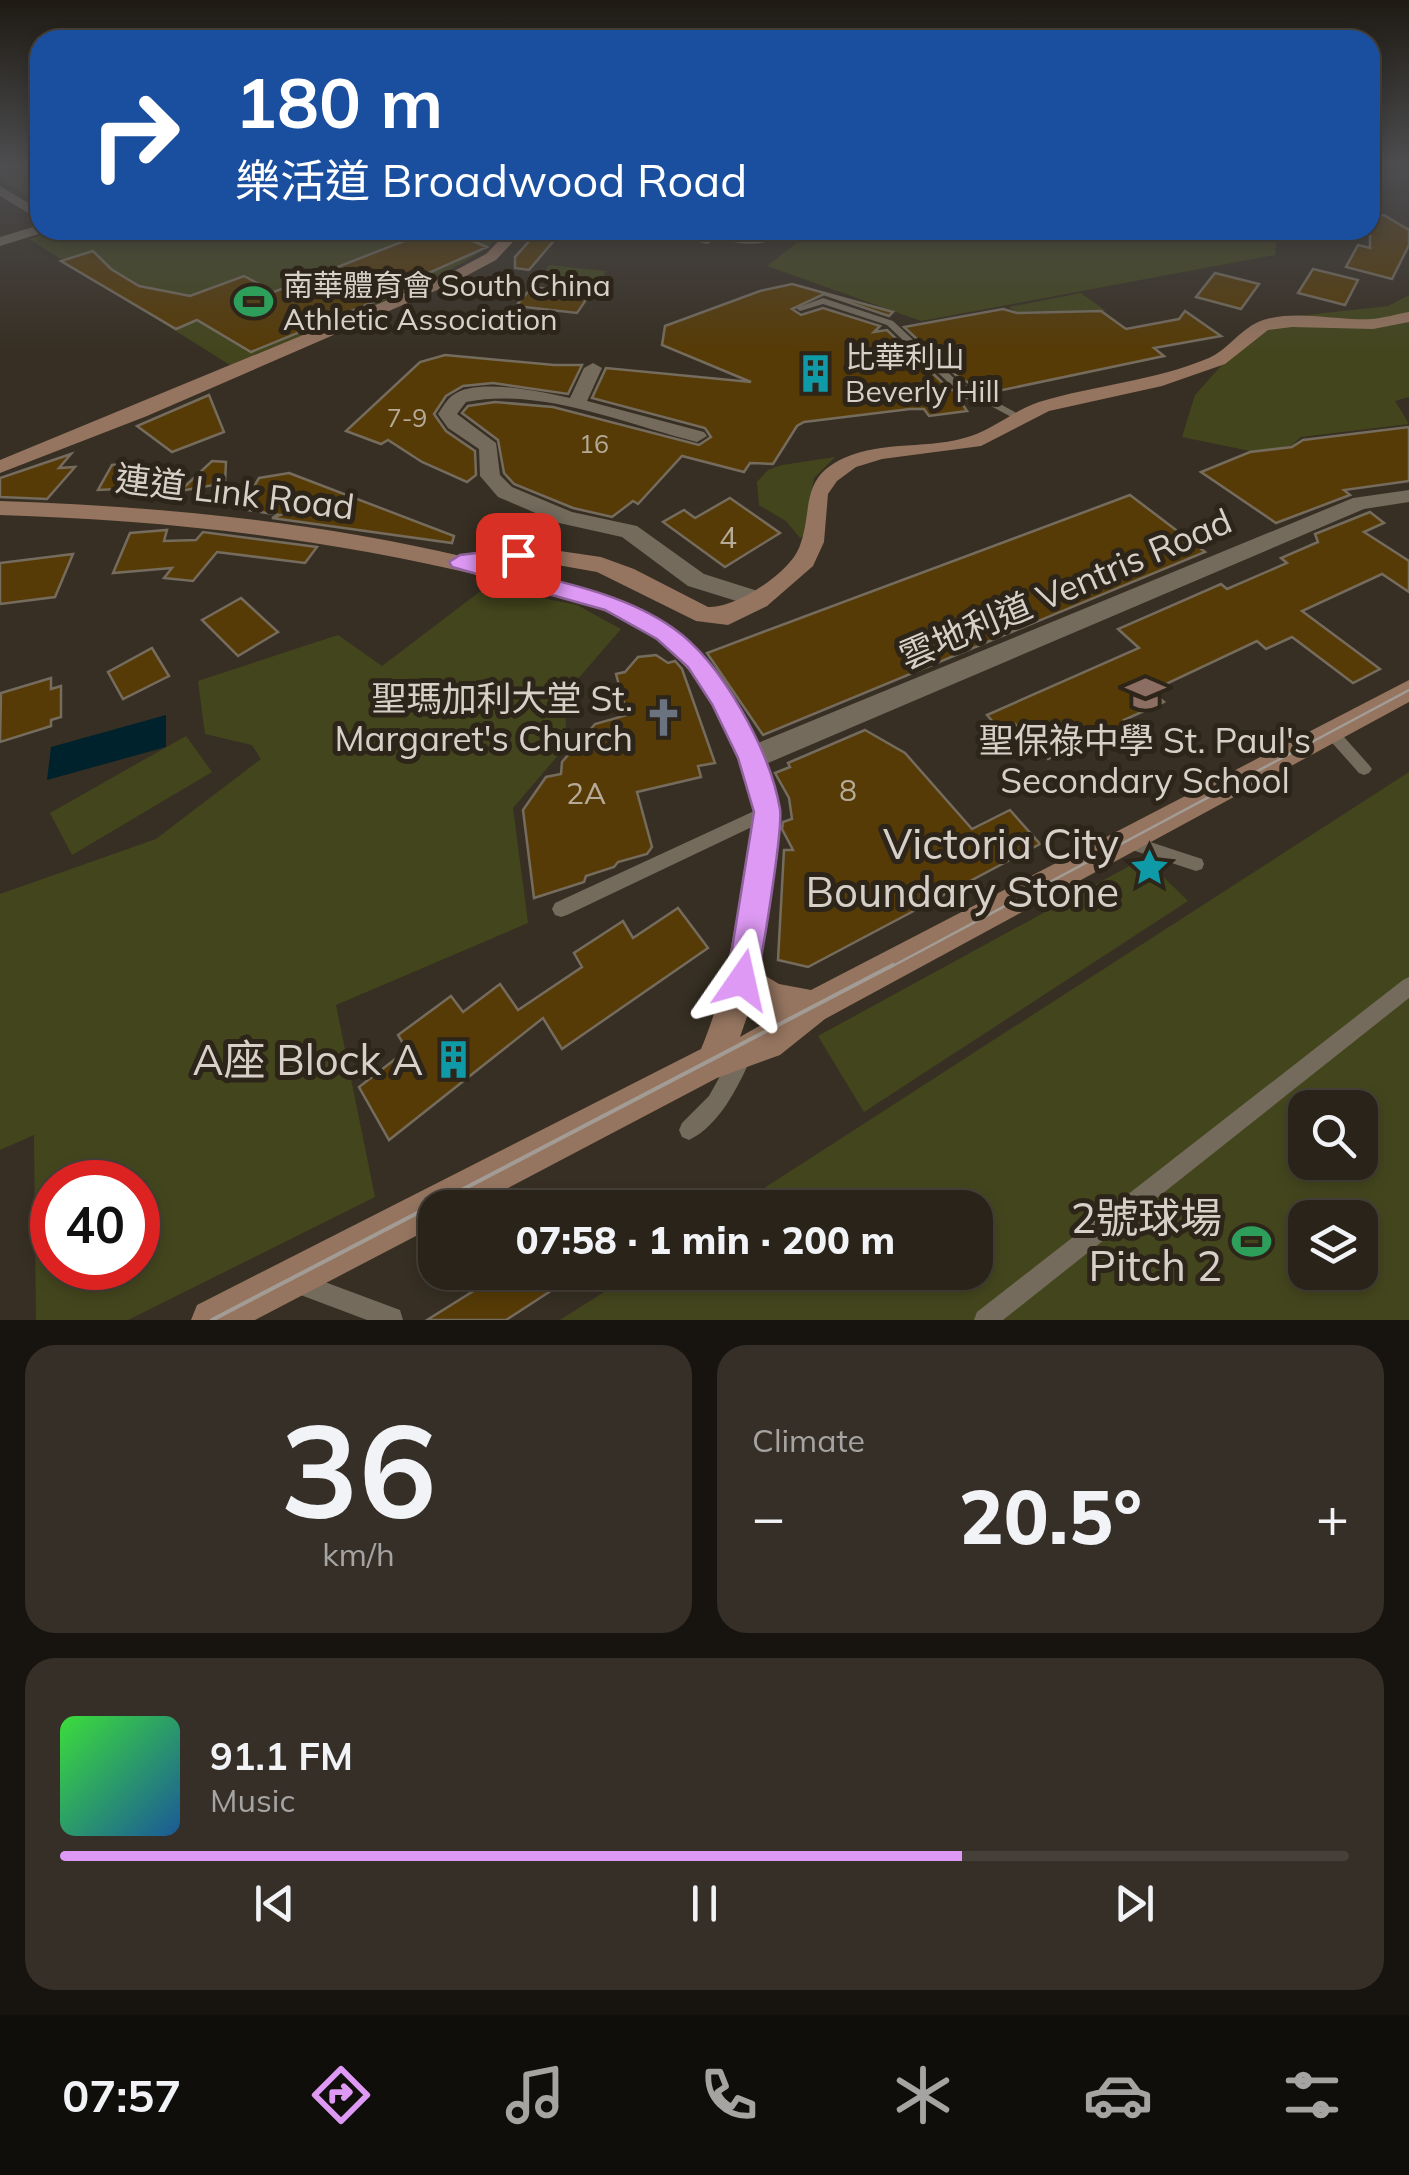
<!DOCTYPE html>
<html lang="en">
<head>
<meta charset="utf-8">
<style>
  :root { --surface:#29231a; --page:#352f27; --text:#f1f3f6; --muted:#a5a4a2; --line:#454039; --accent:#dd99f3 }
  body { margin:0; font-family:Mulish,"Noto Sans TC",sans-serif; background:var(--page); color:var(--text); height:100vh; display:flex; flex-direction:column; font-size:38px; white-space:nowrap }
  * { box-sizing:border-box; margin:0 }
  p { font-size:32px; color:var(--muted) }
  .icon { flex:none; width:55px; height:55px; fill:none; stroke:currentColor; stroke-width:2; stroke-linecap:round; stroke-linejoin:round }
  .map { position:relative; height:1320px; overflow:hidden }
  .side { display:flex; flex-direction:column; gap:25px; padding:25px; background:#17130e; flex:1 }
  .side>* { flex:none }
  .hud { position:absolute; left:30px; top:30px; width:1350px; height:210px; border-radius:30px; box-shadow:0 5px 15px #0003,0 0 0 2px var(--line); background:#1a4fa0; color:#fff; overflow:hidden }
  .fabs { position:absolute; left:1288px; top:1090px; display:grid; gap:20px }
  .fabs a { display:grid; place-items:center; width:90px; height:90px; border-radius:20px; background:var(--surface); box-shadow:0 5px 15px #0003,0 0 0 2px var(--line); font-size:50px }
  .speed { position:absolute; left:30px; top:1160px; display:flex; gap:20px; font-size:50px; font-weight:700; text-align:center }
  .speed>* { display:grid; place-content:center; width:130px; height:130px; border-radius:50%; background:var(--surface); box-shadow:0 5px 15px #0003,0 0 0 2px var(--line); line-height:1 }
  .speed .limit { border:15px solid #d22; background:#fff; color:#111 }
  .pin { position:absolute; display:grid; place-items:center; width:85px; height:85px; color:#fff; margin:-42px; border-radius:20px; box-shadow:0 5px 15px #0006 }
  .me { position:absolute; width:110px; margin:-55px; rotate:11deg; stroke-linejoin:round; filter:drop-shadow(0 0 8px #0008) }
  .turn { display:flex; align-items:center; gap:35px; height:210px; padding:0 40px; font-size:45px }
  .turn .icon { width:130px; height:130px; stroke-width:2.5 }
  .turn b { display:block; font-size:70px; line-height:85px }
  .big { font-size:75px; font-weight:800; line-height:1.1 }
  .side .card { flex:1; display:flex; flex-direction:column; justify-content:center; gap:15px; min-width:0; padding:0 35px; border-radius:30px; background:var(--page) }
  .side .dial { align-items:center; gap:0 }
  .dial b { font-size:130px; line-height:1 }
  .song { display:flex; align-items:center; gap:30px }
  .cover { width:120px; height:120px; border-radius:15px; background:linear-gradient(135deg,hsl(120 70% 55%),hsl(210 70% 35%)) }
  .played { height:10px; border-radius:5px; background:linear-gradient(90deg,var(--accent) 70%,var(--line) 70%) }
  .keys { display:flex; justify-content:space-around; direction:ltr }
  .heat { display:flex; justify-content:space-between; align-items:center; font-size:55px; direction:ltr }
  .side .tiles { flex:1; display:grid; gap:25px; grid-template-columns:1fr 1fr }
  .card:last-child { grid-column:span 2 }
  .trip { position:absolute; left:418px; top:1190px; width:575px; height:100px; border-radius:30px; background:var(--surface); box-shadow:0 5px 15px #0003,0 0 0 2px var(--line); font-weight:800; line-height:100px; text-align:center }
  .tab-bar { display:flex; height:160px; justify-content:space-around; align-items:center; background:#100e0a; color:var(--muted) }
  .tab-bar .icon { width:70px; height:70px }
  .tab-bar .current { color:var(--accent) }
  .tab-bar b { font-size:45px; color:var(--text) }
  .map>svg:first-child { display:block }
</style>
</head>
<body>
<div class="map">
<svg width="1409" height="1320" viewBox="0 0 1409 1320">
  <rect width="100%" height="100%" fill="#372f23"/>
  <g fill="#43461d" fill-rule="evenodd">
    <path d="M0,165H40V204L0,179Z"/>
    <path d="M57,230H504C479,271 283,342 230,365L29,239Z"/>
    <path d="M813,230H1277L1275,255L921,321L767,266Z"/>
    <path d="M549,265L606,271L597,286L538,280Z"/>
    <path d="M1081,293L1106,311L1016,312L1009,307Z"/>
    <path d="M1409,295V397L1395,401L1409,424L1301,437L1294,443L1296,445L1268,449L1275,456L1182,437L1195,395L1262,320L1388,306Z"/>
    <path d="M835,457L814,478L808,508L809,531L800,538L786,521L759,505L757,482L768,470L782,465Z"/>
    <path d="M486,587L577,605L621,629L564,695L567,745L513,808L528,923L336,1005L375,1197L128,1320H36L34,1135L0,1150V894L156,839L261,759L252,745L205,734L198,681L338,635L382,666ZM52,1182H138V1268H52Z"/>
    <path d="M186,736L212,772L72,855L50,813Z"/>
    <path d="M1409,772V1320H560L634,1273L975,1272V1208L735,1207ZM1305,1108H1360V1162H1305ZM1305,1218H1360V1272H1305Z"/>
    <path d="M1144,858L1188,901L864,1112L818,1036Z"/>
  </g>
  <path fill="#00222d" d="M166,715V747L47,780L51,747Z"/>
  <g fill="#563b07" stroke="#756c5e" stroke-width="2.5">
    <path d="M1384,215L1409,230V245L1392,279L1346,267L1358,245L1370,248V216Z"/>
    <path d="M432,230H447L487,247L395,288L400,291L251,352L197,320L176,329L61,261L93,251L111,269L139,286L190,296L244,276L274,292Z"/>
    <path d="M539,230H563L529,270L515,268V257Z"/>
    <path d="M1313,269L1358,280L1345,305L1298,293Z"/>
    <path d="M1215,273L1259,284L1241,309L1196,297Z"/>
    <path d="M792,284L893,312L889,316L824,294L792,309L801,315L823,308L880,326L874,332L887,330L947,387L967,398L959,399L967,411L929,416L924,409H910L804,422L797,426L773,464L750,463L744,472L682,456L638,504L633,501L612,517L573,508L514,484L504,473L498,440L462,413L468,406L495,402L553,407L699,445L711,437L705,428L592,398L606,368L751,382L662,345L665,326L760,291Z"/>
    <path d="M532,287L590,294L577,313L516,306Z"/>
    <path d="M1003,309L1017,313L1101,311L1126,329L1179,319L1185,311L1221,336L1154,348L1164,356L988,393L958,377L904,327Z"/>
    <path d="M445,355L554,365H582L568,394L493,383L463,386L446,396L434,414L446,431L475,451L476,475L467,482L422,462L388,440L381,444L346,431L420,362Z"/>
    <path d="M209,395L224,432L172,452L137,426Z"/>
    <path d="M1409,427V481L1344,490L1350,495L1276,523L1201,472L1250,452L1292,447L1303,440Z"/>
    <path d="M71,454L59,468L75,467L47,499L0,497V478Z"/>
    <path d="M212,461L226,462L225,483L180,491Z"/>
    <path d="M133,463L119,489L98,490L112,465Z"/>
    <path d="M289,473L454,536L452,543L272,518L280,515L241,509L259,478Z"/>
    <path d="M1130,495L1205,552L763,735L707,653Z"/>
    <path d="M730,498L780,533L725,567L663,522L684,510L695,518Z"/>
    <path d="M1370,512L1384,523L1364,532L1409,561V592L1382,574L1302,611L1380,669L1353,683L1292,637L1266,649L1257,641L1151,691L1164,702L1124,720L1132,729L1102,744L1092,737L1048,759L1015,724L1000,730L987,715L1139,648L1118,629L1221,584L1227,589L1287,563L1281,558L1318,542L1315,534Z"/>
    <path d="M167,530L164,541L196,540L203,532L317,547L305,563L217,552L193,581L164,578L172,568L113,573L130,533Z"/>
    <path d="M73,554L55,597L0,604V563Z"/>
    <path d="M241,598L278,632L238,656L202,620Z"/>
    <path d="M152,648L169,676L123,699L108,672Z"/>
    <path d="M656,655L668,663L675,661L682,669L715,763L698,766L701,777L637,792L652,847L647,854L618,862L614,867L586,876L584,882L534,898L523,810L546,777L561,774L562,762L595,724L627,715L616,674L625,672L638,657Z"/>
    <path d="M51,678V689L61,686V717L51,720V726L0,742L1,693Z"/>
    <path d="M865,730L905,753L972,829L1010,810L1040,844L808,967L778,960L784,850H793L782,829L783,822L792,819L789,798L775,773L790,767L788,763Z"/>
    <path d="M678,908L708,948L562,1049L543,1018L389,1140L359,1087L407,1050L398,1035L451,996L463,1012L500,984L518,1010L582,967L574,953L623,921L633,938Z"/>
    <path d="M504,1272H580L506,1320H427Z"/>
  </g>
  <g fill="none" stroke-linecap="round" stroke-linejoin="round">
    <g fill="#746b5d" fill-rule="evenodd">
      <path d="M655,230H668L711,242L707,244Z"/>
      <path d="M696,230C716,230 734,240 753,240C768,240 779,230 793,230C763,252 727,244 696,230Z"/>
      <path d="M823,298L893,321L956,380L1024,417L1023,419H1015L950,384L887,325L823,304L800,311L796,308Z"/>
      <path d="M1331,726L1336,728L1369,765L1372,769L1369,773L1364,775L1359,773L1326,736L1324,732L1326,728Z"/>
      <path d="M767,805L773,807L775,812L773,817L567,915L561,917L555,915L552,909L555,903Z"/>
      <path d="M1126,834L1202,859L1204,864L1202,869L1196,871L1120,846L1118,841L1120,836Z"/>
      <path d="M1409,977V998L1003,1320H974L977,1312L1403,980Z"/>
      <path d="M741,1048L748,1051L751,1058C738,1087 719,1126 689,1140L682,1137L679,1130L682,1123L709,1096L734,1051Z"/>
      <path d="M298,1272L400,1310L403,1320H367L290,1291L287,1283L290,1275Z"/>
    </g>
    <g fill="#746b5d" fill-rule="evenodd">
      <path d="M0,186L40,210V220L0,196Z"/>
      <path d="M40,225L45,232L0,246V237Z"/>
      <path d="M593,363L602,368L587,401L704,432L707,436L697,442C624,424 542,387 466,402L457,414L496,443L500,475L512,487L572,512L637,526L704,574L767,594L771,600L767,606L759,608L688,586L622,537L559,523L498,497L480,476L479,449L448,428L438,414C442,408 447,399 453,395C477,377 542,392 570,398L584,368Z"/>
      <path d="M1409,490V502L1364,509L761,766L751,769L741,766L737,758L741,750L1353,498Z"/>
    </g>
    <g fill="#957560" fill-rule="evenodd">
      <path d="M509,230H524L496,260L451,284L147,416L0,473V460L441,278L486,254Z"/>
      <path d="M1409,312V322L1373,329L1292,327L1268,330L1225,364L1162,386L1049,411L981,446L882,459L856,467L837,481L828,494L824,542L813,566L767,606L728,625L696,621L597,572L546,563L503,566L613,597L672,626L706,658L739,706L769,766L781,812L759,972L779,984L811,990L1409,680V702L825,1019L780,1055L717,1078L470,1208H435V1226L255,1320H191L197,1305L701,1049C725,992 734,933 744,873C747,853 754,834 753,813C748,752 705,675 655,639C607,604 543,591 486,577C326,538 164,520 0,515V501C156,506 312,521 465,557L474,552L546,549L601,557L634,569L708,607C735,609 789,573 799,548C814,511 798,479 844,458C884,440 930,450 971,436C995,428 1015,410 1039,402C1095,385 1154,381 1209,358C1227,350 1240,330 1258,322C1291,308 1336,321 1372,319C1384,318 1397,314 1409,312ZM751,1005L775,1017L740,1037Z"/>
    </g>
    <path stroke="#a39c94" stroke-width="2.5" d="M889,968L1409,690"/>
    <path stroke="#a39c94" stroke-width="4" d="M212,1320L893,965"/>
  </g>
  <linearGradient id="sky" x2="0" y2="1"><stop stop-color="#1e1a13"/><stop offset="0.47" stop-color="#4d4d50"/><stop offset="1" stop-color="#4d4d50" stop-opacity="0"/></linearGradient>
  <rect width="1409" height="350" fill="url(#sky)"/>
  <path fill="#dd99f3" stroke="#90639e" stroke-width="2.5" d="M518,548L528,555L525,560L494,565C554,581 622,592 673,628C722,662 770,751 780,809C783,828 761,972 753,990L742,995L731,990L727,980L754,812L738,758L712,704L688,667L657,639L605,610L452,567L449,562L460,555Z"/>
  <defs>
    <symbol id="stadium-bare" viewBox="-9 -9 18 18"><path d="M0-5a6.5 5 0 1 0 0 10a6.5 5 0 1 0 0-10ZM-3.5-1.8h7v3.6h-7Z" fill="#2e9e5b" stroke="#2d2519" stroke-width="2.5" paint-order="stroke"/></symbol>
    <symbol id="building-bare" viewBox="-9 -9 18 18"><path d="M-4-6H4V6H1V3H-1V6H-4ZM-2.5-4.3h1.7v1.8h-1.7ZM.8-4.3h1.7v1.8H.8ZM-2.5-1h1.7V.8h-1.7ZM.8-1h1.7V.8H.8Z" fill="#0f9aa8" stroke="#2d2519" stroke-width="2.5" paint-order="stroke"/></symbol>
    <symbol id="school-bare" viewBox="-9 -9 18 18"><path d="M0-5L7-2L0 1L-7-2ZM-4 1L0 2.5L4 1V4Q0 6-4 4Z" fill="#8d6e63" stroke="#2d2519" stroke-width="2.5" paint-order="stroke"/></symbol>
    <symbol id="church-bare" viewBox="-9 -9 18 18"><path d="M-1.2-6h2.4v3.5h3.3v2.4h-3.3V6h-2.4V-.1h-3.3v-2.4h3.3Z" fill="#6b7280" stroke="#2d2519" stroke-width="2.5" paint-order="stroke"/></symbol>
    <symbol id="sight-bare" viewBox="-9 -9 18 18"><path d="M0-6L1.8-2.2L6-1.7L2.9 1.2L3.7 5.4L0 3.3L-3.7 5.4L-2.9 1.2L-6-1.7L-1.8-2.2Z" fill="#0f9aa8" stroke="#2d2519" stroke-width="2.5" paint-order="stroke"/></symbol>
  </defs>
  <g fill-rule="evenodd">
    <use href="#stadium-bare" x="226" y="274" width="55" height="55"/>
    <use href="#building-bare" x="788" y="346" width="55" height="55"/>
    <use href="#school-bare" x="1118" y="666" width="55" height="55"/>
    <use href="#church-bare" x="636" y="690" width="55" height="55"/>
    <use href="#sight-bare" x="1122" y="840" width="55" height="55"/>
    <use href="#building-bare" x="426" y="1032" width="55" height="55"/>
    <use href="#stadium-bare" x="1224" y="1214" width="55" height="55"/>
  </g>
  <g text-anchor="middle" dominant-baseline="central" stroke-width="10" stroke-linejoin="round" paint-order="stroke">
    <g font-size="25" fill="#b6ab98">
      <text x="407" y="417">7-9</text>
      <text x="594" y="443">16</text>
    </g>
    <g font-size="30" fill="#d6d0c9" stroke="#2d2519" text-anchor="start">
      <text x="283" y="285">南華體育會 South China<tspan x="283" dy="34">Athletic Association</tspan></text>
      <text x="845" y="357">比華利山<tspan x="845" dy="34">Beverly Hill</tspan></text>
    </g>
    <g font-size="30" fill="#b6ab98">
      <text x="728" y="537">4</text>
      <text x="848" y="790">8</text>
      <text x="586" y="793">2A</text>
    </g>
    <g font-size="35" fill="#d6d0c9" stroke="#2d2519">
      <text transform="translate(235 492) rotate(7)">連道 Link Road</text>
      <text transform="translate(1065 588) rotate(-23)">雲地利道 Ventris Road</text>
    </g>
    <g font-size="35" fill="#d6d0c9" stroke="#2d2519" text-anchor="end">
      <text x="633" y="698">聖瑪加利大堂 St.<tspan x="633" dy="40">Margaret's Church</tspan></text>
      <text x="1145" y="740" text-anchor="middle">聖保祿中學 St. Paul's<tspan x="1145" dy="40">Secondary School</tspan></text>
    </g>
    <g font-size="42" fill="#d6d0c9" stroke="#2d2519" text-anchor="end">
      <text x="1119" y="843">Victoria City<tspan x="1119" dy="48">Boundary Stone</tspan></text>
      <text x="423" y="1059">A座 Block A</text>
      <text x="1222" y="1217">2號球場<tspan x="1222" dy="48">Pitch 2</tspan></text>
    </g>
  </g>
</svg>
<div class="fabs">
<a><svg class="icon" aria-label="search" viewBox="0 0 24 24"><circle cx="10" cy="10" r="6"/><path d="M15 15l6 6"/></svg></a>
<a><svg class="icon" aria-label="layers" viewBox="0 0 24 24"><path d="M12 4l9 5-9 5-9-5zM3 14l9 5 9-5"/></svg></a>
</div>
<div class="speed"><div class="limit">40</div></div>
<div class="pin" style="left:518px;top:555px;background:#d93025"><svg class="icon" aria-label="arrive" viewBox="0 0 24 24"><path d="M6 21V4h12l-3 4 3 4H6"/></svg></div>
<svg class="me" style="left:742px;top:980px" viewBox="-20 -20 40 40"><path d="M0-17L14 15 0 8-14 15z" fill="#dd99f3" stroke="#fff" stroke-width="4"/></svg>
<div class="trip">07:58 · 1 min · 200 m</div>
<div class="hud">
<div class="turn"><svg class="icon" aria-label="right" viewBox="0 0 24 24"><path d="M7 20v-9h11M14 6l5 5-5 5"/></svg><div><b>180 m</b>樂活道 Broadwood Road</div></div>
</div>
</div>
<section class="side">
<div class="tiles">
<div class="card dial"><b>36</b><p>km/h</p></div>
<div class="card"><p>Climate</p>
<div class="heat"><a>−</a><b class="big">20.5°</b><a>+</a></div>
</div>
<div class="card">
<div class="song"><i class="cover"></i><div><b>91.1 FM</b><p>Music</p></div></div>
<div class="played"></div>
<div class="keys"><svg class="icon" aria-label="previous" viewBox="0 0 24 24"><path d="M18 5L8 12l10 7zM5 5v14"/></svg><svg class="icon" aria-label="pause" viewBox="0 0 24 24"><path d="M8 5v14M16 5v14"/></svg><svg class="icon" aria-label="next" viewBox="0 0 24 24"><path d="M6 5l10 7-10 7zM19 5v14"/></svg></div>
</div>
</div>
</section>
<nav class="tab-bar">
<b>07:57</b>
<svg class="icon current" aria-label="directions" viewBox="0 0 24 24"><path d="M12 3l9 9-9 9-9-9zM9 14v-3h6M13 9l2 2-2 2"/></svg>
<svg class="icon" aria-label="music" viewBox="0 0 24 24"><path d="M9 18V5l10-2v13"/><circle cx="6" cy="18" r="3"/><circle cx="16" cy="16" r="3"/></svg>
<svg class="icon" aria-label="phone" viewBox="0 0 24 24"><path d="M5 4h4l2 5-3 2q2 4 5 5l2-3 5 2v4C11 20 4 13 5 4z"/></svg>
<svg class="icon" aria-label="climate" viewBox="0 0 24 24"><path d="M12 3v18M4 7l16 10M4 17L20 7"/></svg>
<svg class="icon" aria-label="car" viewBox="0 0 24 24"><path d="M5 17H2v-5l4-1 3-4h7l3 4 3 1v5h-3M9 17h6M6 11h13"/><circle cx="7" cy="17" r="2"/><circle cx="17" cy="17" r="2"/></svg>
<svg class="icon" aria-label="filters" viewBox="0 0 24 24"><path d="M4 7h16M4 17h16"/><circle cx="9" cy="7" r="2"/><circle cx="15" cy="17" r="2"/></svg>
</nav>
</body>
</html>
